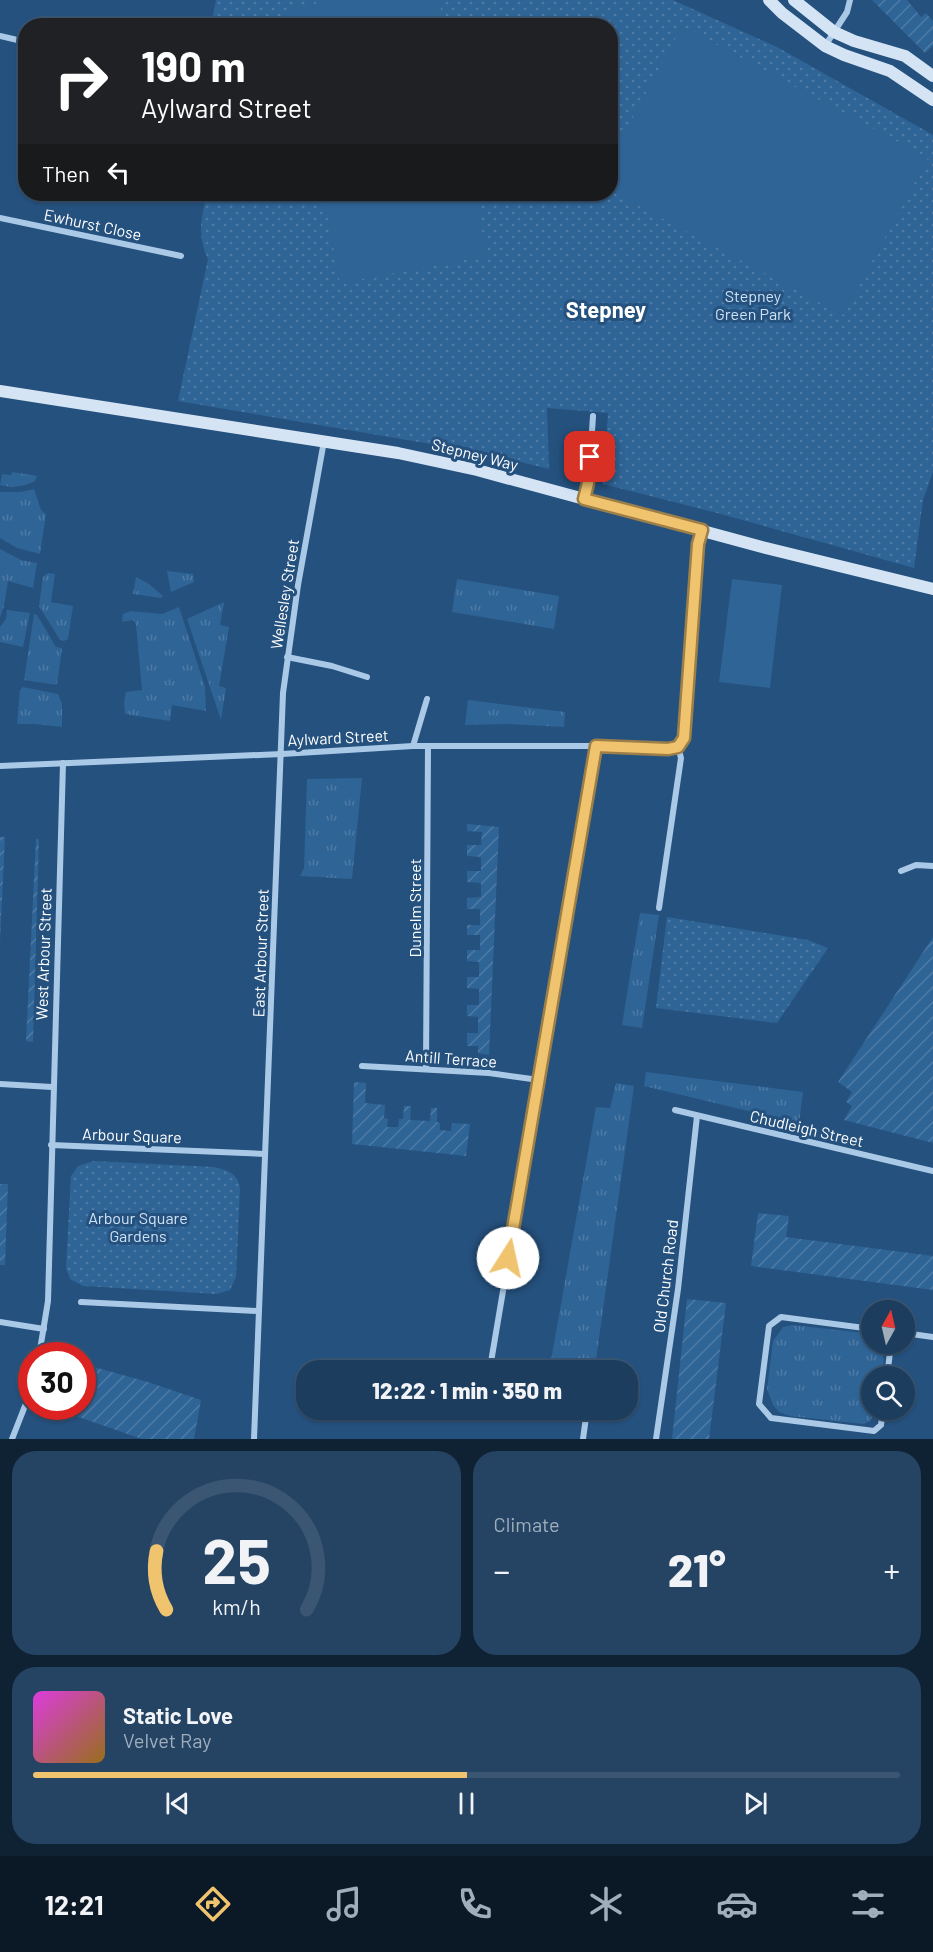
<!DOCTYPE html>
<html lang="en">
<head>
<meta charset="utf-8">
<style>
  :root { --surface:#1c3d5e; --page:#254464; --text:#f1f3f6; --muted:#a0aebc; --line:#3a5673; --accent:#f0c36e }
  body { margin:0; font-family:Barlow,sans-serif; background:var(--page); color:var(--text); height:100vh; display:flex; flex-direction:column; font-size:22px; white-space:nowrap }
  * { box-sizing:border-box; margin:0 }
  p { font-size:20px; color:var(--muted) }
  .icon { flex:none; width:33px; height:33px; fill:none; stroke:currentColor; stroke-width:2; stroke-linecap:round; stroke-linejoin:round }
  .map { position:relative; height:1439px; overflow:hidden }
  .details { display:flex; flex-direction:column; gap:12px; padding:12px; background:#0f2234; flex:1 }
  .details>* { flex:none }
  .hud { position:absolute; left:18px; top:18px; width:600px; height:183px; border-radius:24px; box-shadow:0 2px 4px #0004,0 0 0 2px var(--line); background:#202124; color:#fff; overflow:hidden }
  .needle { width:39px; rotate:8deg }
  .fabs { position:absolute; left:861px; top:1300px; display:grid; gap:12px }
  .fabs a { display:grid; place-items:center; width:54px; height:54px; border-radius:50%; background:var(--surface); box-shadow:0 2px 4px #0004,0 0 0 2px var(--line); font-size:30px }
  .speed { position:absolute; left:18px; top:1342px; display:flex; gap:12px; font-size:30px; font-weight:700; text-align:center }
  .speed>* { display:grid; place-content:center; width:78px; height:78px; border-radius:50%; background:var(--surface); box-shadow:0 2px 4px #0004,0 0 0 2px var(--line); line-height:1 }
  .speed .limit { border:9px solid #d22; background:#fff; color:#111 }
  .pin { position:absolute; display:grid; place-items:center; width:51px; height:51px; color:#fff; margin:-26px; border-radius:12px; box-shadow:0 3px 9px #0006 }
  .me { position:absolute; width:66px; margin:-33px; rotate:10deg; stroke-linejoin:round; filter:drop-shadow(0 0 4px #0008) }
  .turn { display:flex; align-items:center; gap:21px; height:126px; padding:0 24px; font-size:27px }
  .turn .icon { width:78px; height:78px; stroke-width:2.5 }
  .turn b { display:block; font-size:42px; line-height:51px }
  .then { display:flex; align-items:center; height:57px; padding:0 24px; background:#0003; gap:12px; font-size:22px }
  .big { font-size:45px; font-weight:800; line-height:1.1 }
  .details .tile { flex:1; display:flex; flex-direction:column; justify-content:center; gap:9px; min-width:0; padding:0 21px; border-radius:24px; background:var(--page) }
  .details .dial { align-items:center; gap:0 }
  .dial svg { height:156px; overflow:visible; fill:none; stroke:var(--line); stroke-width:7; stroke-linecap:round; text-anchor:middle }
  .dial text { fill:var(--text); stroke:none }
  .song { display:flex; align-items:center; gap:18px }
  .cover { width:72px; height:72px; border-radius:9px; background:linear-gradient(135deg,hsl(300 70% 55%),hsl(40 70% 35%)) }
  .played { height:6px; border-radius:3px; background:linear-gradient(90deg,var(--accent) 50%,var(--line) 50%) }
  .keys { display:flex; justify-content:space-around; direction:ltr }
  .heat { display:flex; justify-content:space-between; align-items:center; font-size:33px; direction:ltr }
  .details .tiles { flex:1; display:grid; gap:12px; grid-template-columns:1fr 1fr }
  .tile:last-child { grid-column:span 2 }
  .trip { position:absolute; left:296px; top:1360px; width:342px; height:60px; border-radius:24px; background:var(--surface); box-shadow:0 2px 4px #0004,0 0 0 2px var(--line); font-weight:800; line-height:60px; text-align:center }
  .tabs { display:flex; height:96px; justify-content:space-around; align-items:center; background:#0b1826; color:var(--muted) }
  .tabs .icon { width:42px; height:42px }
  .tabs .selected { color:var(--accent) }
  .tabs b { font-size:27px; color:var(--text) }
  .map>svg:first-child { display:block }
</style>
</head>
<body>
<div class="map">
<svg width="933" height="1439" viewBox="0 0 933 1439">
  <defs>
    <pattern id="grass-tufts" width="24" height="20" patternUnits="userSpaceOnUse" patternTransform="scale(1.5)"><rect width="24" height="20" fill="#2f6496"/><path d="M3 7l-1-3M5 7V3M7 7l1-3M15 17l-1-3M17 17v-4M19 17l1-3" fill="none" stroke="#4e7ba6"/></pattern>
    <pattern id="park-dots" width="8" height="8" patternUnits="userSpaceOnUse" patternTransform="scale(1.5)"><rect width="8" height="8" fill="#2f6496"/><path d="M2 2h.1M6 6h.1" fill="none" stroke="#4e7ba6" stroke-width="1.8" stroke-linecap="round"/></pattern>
    <pattern id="garden-furrows" width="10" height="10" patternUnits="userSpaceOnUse" patternTransform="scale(1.5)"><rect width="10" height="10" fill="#2f6496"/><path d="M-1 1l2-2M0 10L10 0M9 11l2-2" fill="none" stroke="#4e7ba6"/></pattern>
  </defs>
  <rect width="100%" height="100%" fill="#25517e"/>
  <g fill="url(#grass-tufts)">
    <path d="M12,472L37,476L35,481C24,487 13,488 0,485L2,474L11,475Z"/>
    <path d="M34,489L41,510L46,514L40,554L17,548L0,538V492H21Z"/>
    <path d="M0,549L21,560L37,563L33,588L8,581L4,606L0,617Z"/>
    <path d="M167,571L193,574L194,582L171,592Z"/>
    <path d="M48,573L55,574L51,602L73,606L68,639L64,641L60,640L39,606L43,577Z"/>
    <path d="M136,577L149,584L163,596L161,598L133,594Z"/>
    <path d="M457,579L559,596L554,629L452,612Z"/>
    <path d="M224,602L220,625L229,627L219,686L226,688L221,720L187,619Z"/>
    <path d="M179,607L205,687L206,711L172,705L170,721L125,714L124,702L126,692L142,690L136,624L133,620L122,622L123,614L131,611L162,614Z"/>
    <path d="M7,610L30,613L23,647L0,642V627L6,619Z"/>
    <path d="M34,614L37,615L56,647L62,648L57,685L24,680Z"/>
    <path d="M23,687L58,694L62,704V727L35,724H17L20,690Z"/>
    <path d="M468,700L565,712L564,727L508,724L465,725Z"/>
    <path d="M362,778L352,879L300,876L304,868L307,779Z"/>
    <path d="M640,913L659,915L642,1028L622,1025Z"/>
    <path d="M646,1072L803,1092L799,1123L644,1086Z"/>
    <path d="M616,1083L634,1086L596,1360L584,1359L582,1370L550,1366L596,1107L610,1108Z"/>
    <path d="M792,1325L864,1333L871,1337L872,1344H880L884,1360L881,1377H872V1410H876L870,1421L864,1424L790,1416L779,1412L773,1405L767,1389L773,1341L783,1327Z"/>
  </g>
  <g fill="url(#park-dots)">
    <path d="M216,0H673L777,47L933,135V472L923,500L914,568L717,513L603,484L608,413L547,408L549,469L501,457L454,448L178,401L208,259C197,235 201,219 207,194H610V26L211,25Z"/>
    <path d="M667,917L808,940L828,948L777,1023L656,1008Z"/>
    <path d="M94,1161L213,1167C228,1170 238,1173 240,1189L236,1277L230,1290L217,1294L83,1286L70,1279L66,1268L71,1176L78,1166Z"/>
  </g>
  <g fill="url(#garden-furrows)">
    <path d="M872,0H907L921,17L926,13L933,21V46L925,53Z"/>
    <path d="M467,824L499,827L489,1055L478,1053V1046H467V1033H478V1017L467,1016V1005H479V989L467,988V977H479V962L467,961V950H480V935H467V925H480V909H467V898L481,897V883L467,882V871H481V857L467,856V845H481L482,832L467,831Z"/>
    <path d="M0,837H5L0,942Z"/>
    <path d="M36,839H39L33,1042L26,1041Z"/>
    <path d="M933,937V1143L844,1120L852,1106L846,1102L852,1092L838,1082Z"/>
    <path d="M354,1082L366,1083L365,1103L385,1105L384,1118L388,1119L387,1127H398L399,1119H403L404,1106H411L410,1120L430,1121L431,1108H437V1122L440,1123V1130L451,1131L452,1123L470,1124L466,1156L352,1144Z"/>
    <path d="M0,1184H8L5,1265H0Z"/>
    <path d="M758,1213L789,1216L786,1237L933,1256V1290L751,1266Z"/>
    <path d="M687,1299L726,1303L709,1439H672Z"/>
    <path d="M83,1364L148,1382L201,1400L194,1439H142L67,1413L69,1407H82Z"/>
  </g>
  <g fill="#2f6496">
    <path d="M334,0H439L444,25H291L288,9Z"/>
    <path d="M682,26L928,158L843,315L611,191V158Z"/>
    <path d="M323,194H475L487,256L340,283Z"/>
    <path d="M732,579L782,585L770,688L719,682Z"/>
  </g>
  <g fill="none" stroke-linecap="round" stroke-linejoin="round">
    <g stroke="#aac9e6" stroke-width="6">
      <path d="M0,36L26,42"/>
      <path d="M825,46L847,12L850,0"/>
      <path d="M0,218L181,256"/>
      <path d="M584,499L589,477L593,416"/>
      <path d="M287,657L332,666L367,677"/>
      <path d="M413,746L427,699"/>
      <path d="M678,747L684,738L698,541L702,530"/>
      <path d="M0,766L282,754L413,746H595L668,749L678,747"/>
      <path d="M901,871L916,865L933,866"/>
      <path d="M659,908L681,758L678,747"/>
      <path d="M362,1066L489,1073L539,1080"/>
      <path d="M426,1069L428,746"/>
      <path d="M0,1084L52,1087"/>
      <path d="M675,1110L933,1171"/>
      <path d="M51,1145L265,1154"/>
      <path d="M81,1302L258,1311"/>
      <path d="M0,1322L44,1329"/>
      <path d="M872,1329L781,1317L769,1326L759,1404L771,1418L874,1431L881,1425L883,1410"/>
      <path d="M904,1333L933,1337"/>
      <path d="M39,1356L48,1301L63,763"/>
      <path d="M507,1371L490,1368L595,746"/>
      <path d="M887,1377L891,1344"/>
      <path d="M12,1439L32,1388"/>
      <path d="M254,1439L283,693L298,585L324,441"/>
      <path d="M583,1439L587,1410"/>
      <path d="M656,1439L678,1289L697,1116"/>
    </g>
    <g stroke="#d4e4f5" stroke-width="12">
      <path d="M769,0L782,13L825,46L844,55L890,71L933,100"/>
      <path d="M794,0L834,32L854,41L905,56L933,76"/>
      <path d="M0,391L398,453L477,470L762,547L933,589"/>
    </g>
  </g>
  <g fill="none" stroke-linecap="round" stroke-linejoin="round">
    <defs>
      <path id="route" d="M508,1258L596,746L668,749L678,747L684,738L698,544L702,530L584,499L588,483L590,457"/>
    </defs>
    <use href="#route" stroke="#9c7f48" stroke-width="15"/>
    <use href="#route" stroke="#f0c36e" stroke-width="10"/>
  </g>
  <g text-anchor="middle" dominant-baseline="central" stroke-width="6" stroke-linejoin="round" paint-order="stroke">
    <g font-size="16" fill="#fff" stroke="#25517e">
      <text transform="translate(93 224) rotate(12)">Ewhurst Close</text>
      <text transform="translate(475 454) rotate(14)">Stepney Way</text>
      <text transform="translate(284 594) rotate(-81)">Wellesley Street</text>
      <text transform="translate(338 737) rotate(-3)">Aylward Street</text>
      <text transform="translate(414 908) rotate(-90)">Dunelm Street</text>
      <text transform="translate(260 953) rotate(-88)">East Arbour Street</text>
      <text transform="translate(43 954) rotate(-88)">West Arbour Street</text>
      <text transform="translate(451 1058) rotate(4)">Antill Terrace</text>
      <text transform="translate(807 1128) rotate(13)">Chudleigh Street</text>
      <text transform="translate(132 1135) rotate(2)">Arbour Square</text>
      <text transform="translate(665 1276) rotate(-83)">Old Church Road</text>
    </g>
    <g font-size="16" fill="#cde2f5" stroke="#25517e">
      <text x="753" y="295">Stepney<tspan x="753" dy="18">Green Park</tspan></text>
      <text x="138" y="1217">Arbour Square<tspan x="138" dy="18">Gardens</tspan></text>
    </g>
    <g font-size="22" font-weight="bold" fill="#fff" stroke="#25517e">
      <text x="606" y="309">Stepney</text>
    </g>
  </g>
</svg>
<div class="fabs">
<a><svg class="needle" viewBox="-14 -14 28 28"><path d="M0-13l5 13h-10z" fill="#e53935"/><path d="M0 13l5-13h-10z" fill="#a0aebc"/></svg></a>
<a><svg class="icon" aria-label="search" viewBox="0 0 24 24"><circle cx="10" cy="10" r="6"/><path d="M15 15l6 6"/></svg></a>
</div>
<div class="speed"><div class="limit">30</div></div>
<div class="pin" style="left:590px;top:457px;background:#d93025"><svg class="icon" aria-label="arrive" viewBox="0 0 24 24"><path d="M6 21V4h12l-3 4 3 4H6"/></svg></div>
<svg class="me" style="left:508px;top:1258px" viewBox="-20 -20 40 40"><circle r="19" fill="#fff"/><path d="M0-13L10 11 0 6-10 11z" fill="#f0c36e"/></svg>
<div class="trip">12:22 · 1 min · 350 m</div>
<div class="hud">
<div class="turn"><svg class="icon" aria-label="right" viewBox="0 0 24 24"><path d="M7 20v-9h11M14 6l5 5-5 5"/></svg><div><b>190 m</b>Aylward Street</div></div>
<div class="then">Then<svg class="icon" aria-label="left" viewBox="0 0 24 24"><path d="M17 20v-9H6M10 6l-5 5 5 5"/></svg></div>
</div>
</div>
<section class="details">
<div class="tiles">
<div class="tile dial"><svg viewBox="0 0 100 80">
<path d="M14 69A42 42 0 1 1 86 69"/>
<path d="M14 69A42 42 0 0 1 9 39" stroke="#f0c36e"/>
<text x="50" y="56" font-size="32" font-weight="700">25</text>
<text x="50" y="72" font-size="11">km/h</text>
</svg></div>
<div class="tile"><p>Climate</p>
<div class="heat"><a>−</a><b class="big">21°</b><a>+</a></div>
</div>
<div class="tile">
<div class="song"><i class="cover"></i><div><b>Static Love</b><p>Velvet Ray</p></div></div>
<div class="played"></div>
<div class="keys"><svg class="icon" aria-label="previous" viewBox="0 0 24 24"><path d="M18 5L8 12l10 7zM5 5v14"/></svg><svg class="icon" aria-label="pause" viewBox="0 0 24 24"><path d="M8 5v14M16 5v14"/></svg><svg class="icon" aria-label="next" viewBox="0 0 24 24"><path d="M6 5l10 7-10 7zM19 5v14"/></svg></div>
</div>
</div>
</section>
<nav class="tabs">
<b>12:21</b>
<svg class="icon selected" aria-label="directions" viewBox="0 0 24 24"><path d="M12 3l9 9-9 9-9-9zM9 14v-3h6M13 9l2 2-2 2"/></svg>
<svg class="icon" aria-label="music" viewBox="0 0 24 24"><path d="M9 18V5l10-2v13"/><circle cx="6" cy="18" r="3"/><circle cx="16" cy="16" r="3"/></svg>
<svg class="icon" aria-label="phone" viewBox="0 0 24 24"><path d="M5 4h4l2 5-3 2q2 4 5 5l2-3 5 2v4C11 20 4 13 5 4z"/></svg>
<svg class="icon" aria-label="climate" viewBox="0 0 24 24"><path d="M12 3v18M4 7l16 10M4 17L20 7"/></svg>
<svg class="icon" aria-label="car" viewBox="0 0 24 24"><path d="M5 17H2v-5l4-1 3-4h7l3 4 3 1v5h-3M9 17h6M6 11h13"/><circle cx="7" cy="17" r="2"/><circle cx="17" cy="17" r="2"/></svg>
<svg class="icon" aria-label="filters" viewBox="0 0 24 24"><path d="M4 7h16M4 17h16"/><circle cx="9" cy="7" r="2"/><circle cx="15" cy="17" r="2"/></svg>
</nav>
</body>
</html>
